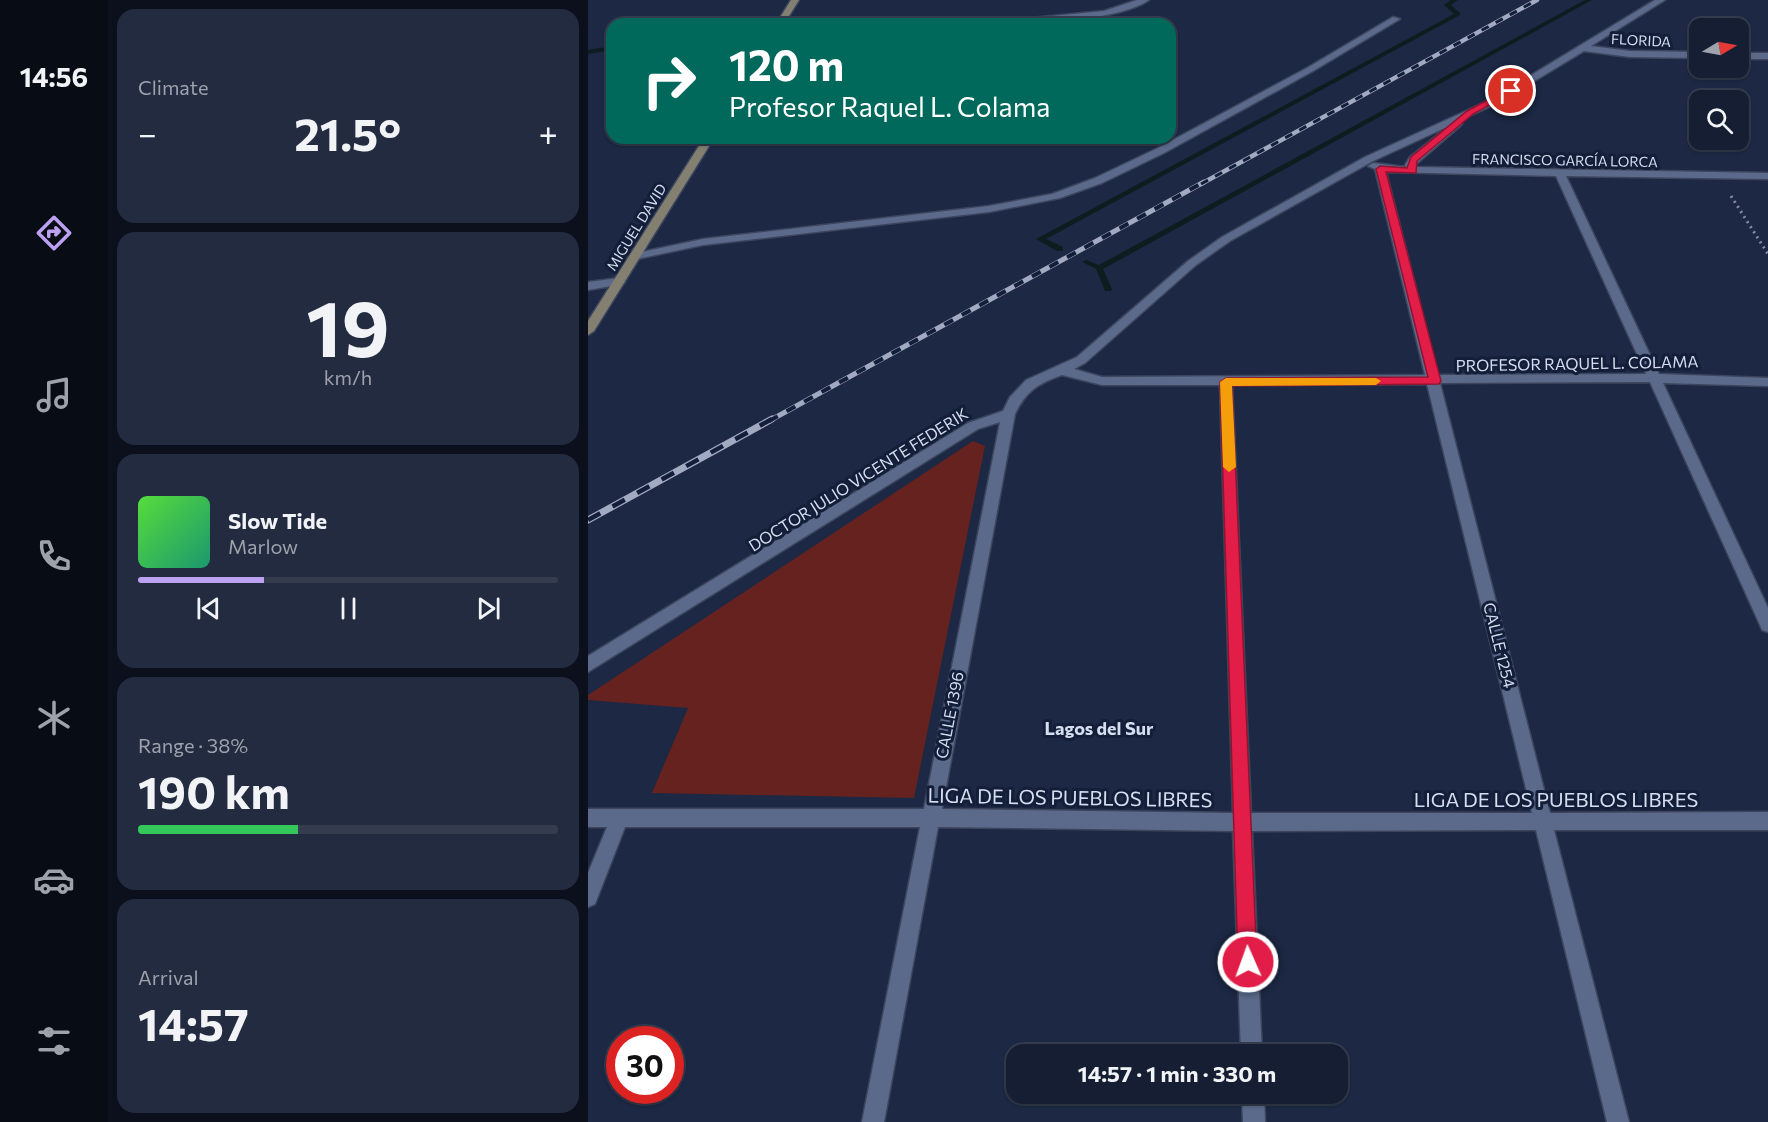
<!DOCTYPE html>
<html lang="en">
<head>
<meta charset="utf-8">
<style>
  :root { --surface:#151e33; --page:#222b3f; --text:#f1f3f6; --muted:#9da2ac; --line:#343c4e; --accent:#bca0f2 }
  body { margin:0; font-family:Commissioner,sans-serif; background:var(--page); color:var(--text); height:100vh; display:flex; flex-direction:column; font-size:22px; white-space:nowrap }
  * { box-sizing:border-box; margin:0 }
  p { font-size:20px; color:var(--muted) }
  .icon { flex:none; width:33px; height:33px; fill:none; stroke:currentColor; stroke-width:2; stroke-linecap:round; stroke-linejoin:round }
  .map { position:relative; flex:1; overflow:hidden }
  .side { display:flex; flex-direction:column; gap:9px; padding:9px; background:#0c101c; width:480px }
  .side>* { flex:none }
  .guide { position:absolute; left:18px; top:18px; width:570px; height:126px; border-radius:18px; box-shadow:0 2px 4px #0004,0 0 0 2px var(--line); background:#00695c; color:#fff; overflow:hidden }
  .needle { width:39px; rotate:80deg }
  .fabs { position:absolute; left:1101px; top:18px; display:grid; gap:12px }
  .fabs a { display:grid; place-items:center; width:60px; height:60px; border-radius:12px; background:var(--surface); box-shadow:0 2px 4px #0004,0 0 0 2px var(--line); font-size:30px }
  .speed { position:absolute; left:18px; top:1026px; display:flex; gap:12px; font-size:30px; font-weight:700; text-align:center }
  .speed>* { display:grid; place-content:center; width:78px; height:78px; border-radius:50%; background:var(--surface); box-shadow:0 2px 4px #0004,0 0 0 2px var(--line); line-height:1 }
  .speed .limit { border:9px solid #d22; background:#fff; color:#111 }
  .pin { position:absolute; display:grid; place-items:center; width:51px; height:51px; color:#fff; margin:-26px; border:3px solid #fff; border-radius:50%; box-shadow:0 2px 6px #0007 }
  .me { position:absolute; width:66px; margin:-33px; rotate:358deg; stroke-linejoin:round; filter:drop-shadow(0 0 4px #0008) }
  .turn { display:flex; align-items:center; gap:21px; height:126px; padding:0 24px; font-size:27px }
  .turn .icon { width:78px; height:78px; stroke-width:2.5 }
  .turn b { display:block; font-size:42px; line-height:51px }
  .big { font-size:45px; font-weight:700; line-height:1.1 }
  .side .card { flex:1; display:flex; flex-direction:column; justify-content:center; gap:9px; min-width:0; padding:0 21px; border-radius:18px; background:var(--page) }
  .side .dial { align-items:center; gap:0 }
  .dial b { font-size:78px; line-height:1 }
  .song { display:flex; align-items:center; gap:18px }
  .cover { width:72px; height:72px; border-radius:9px; background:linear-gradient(135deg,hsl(110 70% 55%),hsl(160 70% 35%)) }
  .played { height:6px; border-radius:3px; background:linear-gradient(90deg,var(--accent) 30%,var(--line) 30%) }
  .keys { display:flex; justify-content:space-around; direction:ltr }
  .heat { display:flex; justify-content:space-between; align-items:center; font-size:33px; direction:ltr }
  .charge { height:9px; border-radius:4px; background:linear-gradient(90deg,#34c759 38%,var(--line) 0) }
  .trip { position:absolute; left:418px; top:1044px; width:342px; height:60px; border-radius:18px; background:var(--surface); box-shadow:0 2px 4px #0004,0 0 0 2px var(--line); font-weight:700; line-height:60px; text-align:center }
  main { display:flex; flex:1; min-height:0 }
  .tab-bar { display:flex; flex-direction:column; width:108px; justify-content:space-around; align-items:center; background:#080c14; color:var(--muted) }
  .tab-bar .icon { width:42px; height:42px }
  .tab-bar .active { color:var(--accent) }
  .tab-bar b { font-size:27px; color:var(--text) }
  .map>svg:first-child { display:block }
</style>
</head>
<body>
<main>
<nav class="tab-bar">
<b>14:56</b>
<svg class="icon active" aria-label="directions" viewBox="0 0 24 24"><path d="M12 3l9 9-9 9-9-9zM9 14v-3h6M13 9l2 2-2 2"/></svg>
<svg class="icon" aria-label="music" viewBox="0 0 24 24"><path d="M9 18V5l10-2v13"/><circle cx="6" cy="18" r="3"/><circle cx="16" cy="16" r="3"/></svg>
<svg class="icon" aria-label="phone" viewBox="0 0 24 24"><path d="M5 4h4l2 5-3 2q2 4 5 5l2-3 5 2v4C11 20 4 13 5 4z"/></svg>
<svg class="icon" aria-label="climate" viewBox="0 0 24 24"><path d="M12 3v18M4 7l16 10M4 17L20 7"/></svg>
<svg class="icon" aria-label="car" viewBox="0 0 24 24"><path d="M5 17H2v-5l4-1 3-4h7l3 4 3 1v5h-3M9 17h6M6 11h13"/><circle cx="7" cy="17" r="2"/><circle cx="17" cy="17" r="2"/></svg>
<svg class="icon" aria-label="filters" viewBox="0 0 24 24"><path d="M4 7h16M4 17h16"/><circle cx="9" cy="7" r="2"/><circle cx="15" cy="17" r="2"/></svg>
</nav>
<section class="side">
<div class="card"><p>Climate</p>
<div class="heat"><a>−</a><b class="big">21.5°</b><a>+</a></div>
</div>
<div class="card dial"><b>19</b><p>km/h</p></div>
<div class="card">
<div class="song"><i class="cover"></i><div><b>Slow Tide</b><p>Marlow</p></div></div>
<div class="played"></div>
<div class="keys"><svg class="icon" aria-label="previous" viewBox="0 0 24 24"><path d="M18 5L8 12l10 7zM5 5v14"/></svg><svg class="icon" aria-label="pause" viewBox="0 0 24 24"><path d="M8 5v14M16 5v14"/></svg><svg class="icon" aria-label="next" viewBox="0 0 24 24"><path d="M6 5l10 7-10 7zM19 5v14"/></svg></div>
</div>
<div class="card"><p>Range · 38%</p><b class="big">190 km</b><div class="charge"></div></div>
<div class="card"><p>Arrival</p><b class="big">14:57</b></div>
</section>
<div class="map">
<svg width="1180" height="1122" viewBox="0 0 1180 1122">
  <rect width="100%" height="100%" fill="#1c2844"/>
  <path fill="#65221f" d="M385,441L397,446L326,798L64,793L100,708L0,700V695Z"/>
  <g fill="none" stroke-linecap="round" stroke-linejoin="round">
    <g fill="#0d1d1f" fill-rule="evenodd">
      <path d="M863,0H870L863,5L872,13V15L458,239L475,247V251H469L448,239L866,14L856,5Z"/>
      <path d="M997,0H1004L515,269L524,289L523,291H517L508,269L494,262L498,260L511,265Z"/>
      <path d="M24,46V50L0,54V50Z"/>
    </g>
    <defs>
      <g id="street">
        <path d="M549,0H561C529,22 438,24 398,24L402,22L516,11Z"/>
        <path d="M1067,0H1077L1003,46L1042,51L1112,52V58L1042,57L996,51L908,104L870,121L874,124L872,126L827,165L828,167L1180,173V179L978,176L1071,374L1180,378V386L1075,383L1180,608V632L1174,630L1172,625L1062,382L852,383L962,813L1180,812V830H966L1041,1122H1019L948,830L664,831L674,1054H653L645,831L350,827L296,1122H274L332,827H37L7,904L0,907V873L19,827H0V809H336L412,422L390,429L0,672V656L380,423L415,411L422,397L438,380L489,357L600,261L634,237L777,157L902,100ZM861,126L822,157L817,165L818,167L785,163L780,166L787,169L837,375L514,377L486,369L497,363L608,265L642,241L785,161ZM798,172L968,176L1058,374L850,375ZM474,375L514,385H632L645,813L354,809L427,414C438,391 451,383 474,375ZM839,384L944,813H663L644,385Z"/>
        <path d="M805,17L812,19L725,71L576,153L514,183L472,198L401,212L115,245L49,259L43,256L49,253L115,239L401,206L464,194L507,178L570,148L719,68Z"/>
        <rect x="1150" y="53" width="30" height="6"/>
        <path d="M31,278L37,282L35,284L0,290V282Z"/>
        <path d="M654,1094H676L677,1122H655Z"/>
      </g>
      <g id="secondary">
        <path d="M203,0H211L196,24H188Z"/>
        <path d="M116,138H126L6,331L0,335V321Z"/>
      </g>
    </defs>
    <use href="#street" stroke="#3c455d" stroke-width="3"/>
    <use href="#secondary" stroke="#3c455d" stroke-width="3"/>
    <path stroke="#828ba2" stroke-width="3" stroke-dasharray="2 4" stroke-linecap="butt" d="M1143,196L1180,254"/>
    <use href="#street" fill="#5b6a8b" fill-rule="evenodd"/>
    <use href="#secondary" fill="#848071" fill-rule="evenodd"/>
    <defs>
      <path id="rail-far2" d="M613,184L949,0"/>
      <path id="rail-far1" d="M181,421L616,182"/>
      <path id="rail" d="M0,520L184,419"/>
    </defs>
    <use href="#rail-far2" stroke="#a1aac0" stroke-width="4.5"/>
    <use href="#rail-far1" stroke="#a1aac0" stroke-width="5"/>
    <use href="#rail" stroke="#a1aac0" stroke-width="7"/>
    <use href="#rail-far2" stroke="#131e39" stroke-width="3" stroke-dasharray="8" stroke-linecap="butt"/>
    <use href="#rail-far1" stroke="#131e39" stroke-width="4" stroke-dasharray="10" stroke-linecap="butt"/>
    <use href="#rail" stroke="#131e39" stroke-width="4.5" stroke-dasharray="14" stroke-linecap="butt"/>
  </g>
  <path fill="#e11d48" stroke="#92132f" stroke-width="1.5" d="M920,89L927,91L885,114L829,161L828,173L798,172L853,381L851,384L644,386L669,962L666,968L660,971L653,968L650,962L632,382L638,378L840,377L788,169L792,166L819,168L823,157L879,111Z"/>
  <path fill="#f59e0b" d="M638,378H788L793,381L788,385L644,386L648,467L641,472L635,467L632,382Z"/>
  <g text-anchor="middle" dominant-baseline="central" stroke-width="6" stroke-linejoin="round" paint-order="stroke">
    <g font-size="14" fill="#d5ddf0" stroke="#131e39">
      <text transform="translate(1053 40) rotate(3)">FLORIDA</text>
      <text transform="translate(977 160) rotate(1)">FRANCISCO GARCÍA LORCA</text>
      <text transform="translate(48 227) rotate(-58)">MIGUEL DAVID</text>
    </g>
    <g font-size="16" fill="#d5ddf0" stroke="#131e39">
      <text transform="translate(989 363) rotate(-1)">PROFESOR RAQUEL L. COLAMA</text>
      <text transform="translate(270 479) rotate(-32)">DOCTOR JULIO VICENTE FEDERIK</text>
      <text transform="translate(912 645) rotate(76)">CALLE 1254</text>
      <text transform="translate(361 715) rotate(-79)">CALLE 1396</text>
    </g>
    <g font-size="18" font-weight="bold" fill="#d5ddf0" stroke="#131e39">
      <text x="511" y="728">Lagos del Sur</text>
    </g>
    <g font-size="20" fill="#d5ddf0" stroke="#131e39">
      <text transform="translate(482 797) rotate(1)">LIGA DE LOS PUEBLOS LIBRES</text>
      <text x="968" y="799">LIGA DE LOS PUEBLOS LIBRES</text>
    </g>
  </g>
</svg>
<div class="fabs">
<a><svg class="needle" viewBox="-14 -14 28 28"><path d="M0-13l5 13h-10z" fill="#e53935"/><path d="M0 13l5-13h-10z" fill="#9da2ac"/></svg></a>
<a><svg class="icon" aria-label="search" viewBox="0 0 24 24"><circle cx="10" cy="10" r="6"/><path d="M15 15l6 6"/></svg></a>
</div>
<div class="speed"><div class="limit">30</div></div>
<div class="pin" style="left:923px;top:91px;background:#d93025"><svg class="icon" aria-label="arrive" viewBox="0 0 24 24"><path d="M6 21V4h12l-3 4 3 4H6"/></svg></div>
<svg class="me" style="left:660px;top:962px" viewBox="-20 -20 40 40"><circle r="17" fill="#e11d48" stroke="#fff" stroke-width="3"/><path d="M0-11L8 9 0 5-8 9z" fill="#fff"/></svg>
<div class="trip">14:57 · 1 min · 330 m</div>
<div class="guide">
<div class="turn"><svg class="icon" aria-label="right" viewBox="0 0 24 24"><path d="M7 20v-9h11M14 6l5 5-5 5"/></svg><div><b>120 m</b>Profesor Raquel L. Colama</div></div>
</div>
</div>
</main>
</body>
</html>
